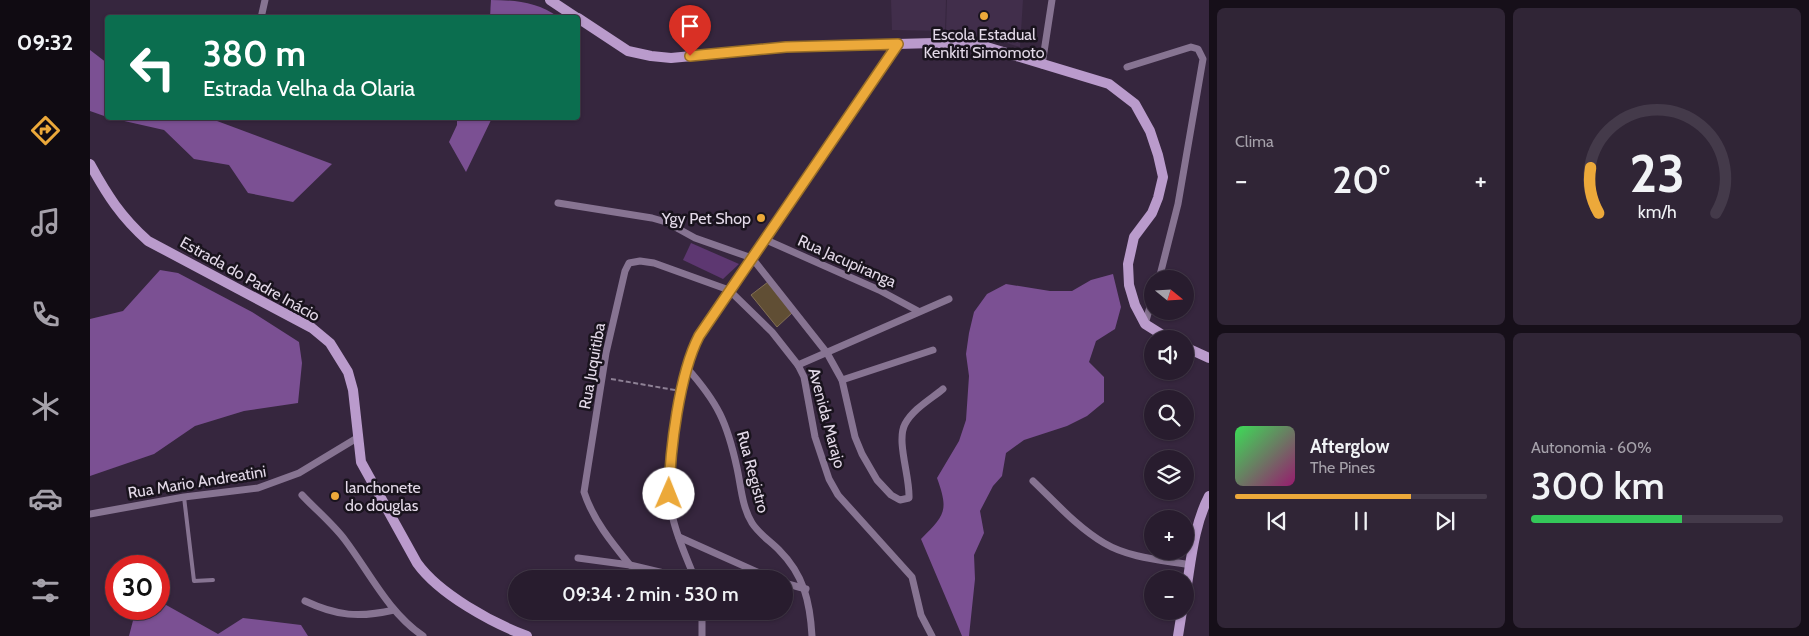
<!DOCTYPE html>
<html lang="pt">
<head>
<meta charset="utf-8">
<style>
  :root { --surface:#281c2e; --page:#302536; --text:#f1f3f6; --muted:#a5a1aa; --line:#443a4a; --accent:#eca93a }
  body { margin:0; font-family:Cabin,sans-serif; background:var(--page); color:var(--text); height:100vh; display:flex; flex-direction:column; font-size:19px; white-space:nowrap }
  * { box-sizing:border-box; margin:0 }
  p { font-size:16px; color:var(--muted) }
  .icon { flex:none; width:28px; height:28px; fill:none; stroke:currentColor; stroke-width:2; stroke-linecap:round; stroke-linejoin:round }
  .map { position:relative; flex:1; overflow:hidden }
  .details { display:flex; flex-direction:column; gap:8px; padding:8px; background:#160f19; width:600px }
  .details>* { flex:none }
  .guide { position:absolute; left:15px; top:15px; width:475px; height:105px; border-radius:5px; box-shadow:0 1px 4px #0004,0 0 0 1px var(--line); background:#0b6e4f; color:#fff; overflow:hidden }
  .needle { width:32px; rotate:108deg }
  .controls { position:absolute; left:1054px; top:270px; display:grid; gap:10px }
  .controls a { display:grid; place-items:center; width:50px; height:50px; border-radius:50%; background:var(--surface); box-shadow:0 1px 4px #0004,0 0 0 1px var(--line); font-size:25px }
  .speed { position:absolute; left:15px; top:555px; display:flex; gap:10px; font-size:25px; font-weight:700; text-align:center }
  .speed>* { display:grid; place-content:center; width:65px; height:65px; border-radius:50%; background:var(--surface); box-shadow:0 1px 4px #0004,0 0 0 1px var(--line); line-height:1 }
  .speed .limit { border:8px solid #d22; background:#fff; color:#111 }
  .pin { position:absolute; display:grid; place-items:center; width:42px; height:42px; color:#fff; margin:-51px -21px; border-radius:50% 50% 50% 0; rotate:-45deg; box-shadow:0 0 5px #0007 }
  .pin .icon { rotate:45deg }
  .me { position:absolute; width:55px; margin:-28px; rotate:1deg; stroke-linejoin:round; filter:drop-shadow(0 0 4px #0008) }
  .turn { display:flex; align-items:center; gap:18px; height:105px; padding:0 15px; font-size:22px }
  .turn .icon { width:65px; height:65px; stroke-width:2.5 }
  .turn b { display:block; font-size:35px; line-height:42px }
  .big { font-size:38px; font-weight:600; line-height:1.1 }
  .details .card { flex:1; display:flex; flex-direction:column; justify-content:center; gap:8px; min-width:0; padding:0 18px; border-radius:8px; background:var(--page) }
  .details .dial { align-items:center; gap:0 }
  .dial svg { height:130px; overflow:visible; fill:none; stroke:var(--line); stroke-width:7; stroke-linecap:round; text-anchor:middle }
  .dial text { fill:var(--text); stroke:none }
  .song { display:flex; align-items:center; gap:15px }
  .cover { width:60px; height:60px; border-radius:8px; background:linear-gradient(135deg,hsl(130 70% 55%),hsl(320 70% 35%)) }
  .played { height:5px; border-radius:2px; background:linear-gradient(90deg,var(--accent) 70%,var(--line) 70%) }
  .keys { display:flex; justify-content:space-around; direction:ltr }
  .heat { display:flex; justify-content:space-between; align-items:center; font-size:28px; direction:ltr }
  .charge { height:8px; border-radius:4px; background:linear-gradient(90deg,#34c759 60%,var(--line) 0) }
  .details .tiles { flex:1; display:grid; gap:8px; grid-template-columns:repeat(2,1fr) }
  .trip { position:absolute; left:418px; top:570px; width:285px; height:50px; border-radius:25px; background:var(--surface); box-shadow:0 1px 4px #0004,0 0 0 1px var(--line); font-weight:600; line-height:50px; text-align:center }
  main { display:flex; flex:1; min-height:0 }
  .menu { display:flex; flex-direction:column; width:90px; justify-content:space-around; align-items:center; background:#100b12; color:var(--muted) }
  .menu .icon { width:35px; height:35px }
  .menu .on { color:var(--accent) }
  .menu b { font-size:22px; color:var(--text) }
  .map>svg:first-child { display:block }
</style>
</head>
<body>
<main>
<nav class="menu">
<b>09:32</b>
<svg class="icon on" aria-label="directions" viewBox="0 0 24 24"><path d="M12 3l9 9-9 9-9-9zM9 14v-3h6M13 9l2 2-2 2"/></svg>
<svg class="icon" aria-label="music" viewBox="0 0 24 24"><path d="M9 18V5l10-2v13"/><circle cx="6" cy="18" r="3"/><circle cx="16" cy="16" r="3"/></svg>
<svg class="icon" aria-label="phone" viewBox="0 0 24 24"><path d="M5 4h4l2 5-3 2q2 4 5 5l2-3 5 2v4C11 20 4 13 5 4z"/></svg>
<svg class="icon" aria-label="climate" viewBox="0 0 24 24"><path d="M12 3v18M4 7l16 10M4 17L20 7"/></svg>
<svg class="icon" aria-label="car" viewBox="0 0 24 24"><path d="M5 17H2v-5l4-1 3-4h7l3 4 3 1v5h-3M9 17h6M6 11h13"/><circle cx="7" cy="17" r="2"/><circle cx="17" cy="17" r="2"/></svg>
<svg class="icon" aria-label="filters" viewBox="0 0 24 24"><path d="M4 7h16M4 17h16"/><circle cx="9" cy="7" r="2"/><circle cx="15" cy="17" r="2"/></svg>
</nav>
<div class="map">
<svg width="1119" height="636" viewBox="0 0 1119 636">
  <rect width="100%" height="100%" fill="#36263e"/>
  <g fill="#412e4b">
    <path d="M801,0H856L855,31L802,30Z"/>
    <path d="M857,0H933L930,47L899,38L856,31Z"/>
  </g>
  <path fill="#5d3771" d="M601,243L649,264L633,279L593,260Z"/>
  <g fill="#7b5093">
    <path d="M401,0C425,0 448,2 468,17H400Z"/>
    <path d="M0,50L17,63V117L0,111Z"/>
    <path d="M21,118H119L242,164L203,202L158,193L139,165L104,159L74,130Z"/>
    <path d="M367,118H402L376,172L359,142L367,125Z"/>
    <path d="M70,270L88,273L162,312L209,342L212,363L208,403L154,411L105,426L64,454L0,476V319L33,311Z"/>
    <path d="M1023,274L1031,307L1025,329L1006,341L999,362L1014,377V402L997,416L977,426L934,440L916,453L912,476L903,486L890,511L894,533L884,555L885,579L879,636H872L831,539C855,515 859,511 847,478L869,441L876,420L879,376L876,354L879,333L884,312L897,294L916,284L960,291H982L1001,280Z"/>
    <path d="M69,601L128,634L153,618L211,625L218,636H39L46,609H69Z"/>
  </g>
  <path fill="#604e34" stroke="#837055" d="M678,282L703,312L687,327L661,295Z"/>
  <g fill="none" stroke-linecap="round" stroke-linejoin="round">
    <path stroke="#8e8195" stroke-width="2" stroke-dasharray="5 2.5" stroke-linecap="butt" d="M521,379L585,390"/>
    <path stroke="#877492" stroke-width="4" d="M94,497L104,581L123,580"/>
    <g stroke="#877492" stroke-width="7">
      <path d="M171,18L175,0"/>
      <path d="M952,65L962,0"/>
      <path d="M1037,67L1101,47L1108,49L1113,59L1088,204L1069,279"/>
      <path d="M468,203L562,218L576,222L605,238L662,258L737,353L752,380L765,437L772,454L787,480L801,495L810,500L819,498C820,476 806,441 815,424C823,409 841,399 853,389"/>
      <path d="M674,239L789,290L828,311"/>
      <path d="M1055,324L1062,300"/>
      <path d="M708,365L859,299"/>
      <path d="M597,368C628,403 637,422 647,468C651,486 652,507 662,523C669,534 680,541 689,550C714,575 720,602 722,636"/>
      <path d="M752,380L843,350"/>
      <path d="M943,481C965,502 988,528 1014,543C1039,558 1072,560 1101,565"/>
      <path d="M212,495C226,510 243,524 255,540C280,573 298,612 333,636"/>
      <path d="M0,514L94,497L168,488L209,473L267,438"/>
      <path d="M589,537L683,579"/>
      <path d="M488,558L540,565L599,579"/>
      <path d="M540,565C522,543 503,520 494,492L516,353L535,271L539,263L550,261L564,263L639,290L682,332L708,365L714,377L725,437L739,479L748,495L822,577L831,615L842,636"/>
      <path d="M605,579C597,558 586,536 582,514C573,464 591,370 614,325L808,44"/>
      <path d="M694,583L716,589"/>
      <path d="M215,601C247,616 269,618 304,610"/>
      <path d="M612,636V611"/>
    </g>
    <g stroke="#ba9bcc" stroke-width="10">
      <path d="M460,0L487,18"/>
      <path d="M488,18L538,51L561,56L581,58L696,47L844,43L890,45L1019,84L1045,104L1060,131L1068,155L1073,177L1068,198L1062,213L1044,237L1038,264L1039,285L1045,305L1055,324L1079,339"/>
      <path d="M0,164C17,195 31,217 58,241L222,328L240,343L258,372L263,390L271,462L327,563C349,594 402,623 437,636"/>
      <path d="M1095,347L1119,358"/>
      <path d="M1095,597C1101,563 1103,527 1119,496"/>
      <path d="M1088,636L1092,611"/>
    </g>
  </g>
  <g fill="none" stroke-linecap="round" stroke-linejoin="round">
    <defs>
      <path id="route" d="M579,494C580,450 589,375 609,336L808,44L696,47L600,56"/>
    </defs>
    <use href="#route" stroke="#996e26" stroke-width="12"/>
    <use href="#route" stroke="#eca93a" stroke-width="9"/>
  </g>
  <g fill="#eca93a" stroke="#19131d" stroke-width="2">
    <circle cx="894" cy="16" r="5"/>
    <circle cx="671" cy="218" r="5"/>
    <circle cx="245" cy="496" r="5"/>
  </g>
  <g text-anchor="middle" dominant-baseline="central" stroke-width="5" stroke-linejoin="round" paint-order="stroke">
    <g font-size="16" fill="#e3d9e8" stroke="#19131d">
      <text x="894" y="34">Escola Estadual<tspan x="894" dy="18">Kenkiti Simomoto</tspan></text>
      <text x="661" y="218" text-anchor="end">Ygy Pet Shop</text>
      <text x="255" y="487" text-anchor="start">lanchonete<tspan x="255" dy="18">do douglas</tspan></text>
    </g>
    <g font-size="16" fill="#e3d9e8" stroke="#19131d">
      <text transform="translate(757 261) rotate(24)">Rua Jacupiranga</text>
      <text transform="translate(160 279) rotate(29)">Estrada do Padre Inácio</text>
      <text transform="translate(502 366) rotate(-80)">Rua Juquitiba</text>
      <text transform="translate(737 418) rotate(75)">Avenida Marajo</text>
      <text transform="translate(663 472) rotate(75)">Rua Registro</text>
      <text transform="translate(107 482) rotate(-9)">Rua Mario Andreatini</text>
    </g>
  </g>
</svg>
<div class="controls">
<a><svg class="needle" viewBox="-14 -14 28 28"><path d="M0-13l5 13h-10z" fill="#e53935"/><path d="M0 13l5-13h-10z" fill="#a5a1aa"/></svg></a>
<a><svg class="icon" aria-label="sound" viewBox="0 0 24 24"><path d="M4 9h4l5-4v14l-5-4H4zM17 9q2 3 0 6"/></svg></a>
<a><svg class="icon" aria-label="search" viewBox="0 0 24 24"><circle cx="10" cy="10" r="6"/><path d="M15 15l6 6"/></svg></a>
<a><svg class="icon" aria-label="layers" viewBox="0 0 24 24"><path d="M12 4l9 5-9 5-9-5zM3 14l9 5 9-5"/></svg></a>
<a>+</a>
<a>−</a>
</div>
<div class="speed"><div class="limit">30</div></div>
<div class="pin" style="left:600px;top:56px;background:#d93025"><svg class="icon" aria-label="arrive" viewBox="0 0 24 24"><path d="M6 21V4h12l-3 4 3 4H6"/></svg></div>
<svg class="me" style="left:579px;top:494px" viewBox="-20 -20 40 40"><circle r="19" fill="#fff"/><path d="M0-13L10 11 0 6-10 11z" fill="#eca93a"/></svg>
<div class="trip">09:34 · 2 min · 530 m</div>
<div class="guide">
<div class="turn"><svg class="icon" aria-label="left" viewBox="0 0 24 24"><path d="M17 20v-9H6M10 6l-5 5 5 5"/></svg><div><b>380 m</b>Estrada Velha da Olaria</div></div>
</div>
</div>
<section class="details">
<div class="tiles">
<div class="card"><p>Clima</p>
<div class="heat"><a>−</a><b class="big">20°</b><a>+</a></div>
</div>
<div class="card dial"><svg viewBox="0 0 100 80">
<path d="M14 69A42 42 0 1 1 86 69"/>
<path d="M14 69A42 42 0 0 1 9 41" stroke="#eca93a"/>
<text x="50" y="56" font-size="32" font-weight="700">23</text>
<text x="50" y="72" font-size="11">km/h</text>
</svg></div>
<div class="card">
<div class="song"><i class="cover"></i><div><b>Afterglow</b><p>The Pines</p></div></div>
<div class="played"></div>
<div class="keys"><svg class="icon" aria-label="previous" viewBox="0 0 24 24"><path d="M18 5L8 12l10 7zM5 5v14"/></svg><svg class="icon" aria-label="pause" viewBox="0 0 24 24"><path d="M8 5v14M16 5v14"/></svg><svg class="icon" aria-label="next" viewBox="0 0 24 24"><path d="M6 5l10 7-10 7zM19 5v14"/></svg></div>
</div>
<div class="card"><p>Autonomia · 60%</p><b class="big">300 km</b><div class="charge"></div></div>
</div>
</section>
</main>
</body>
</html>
